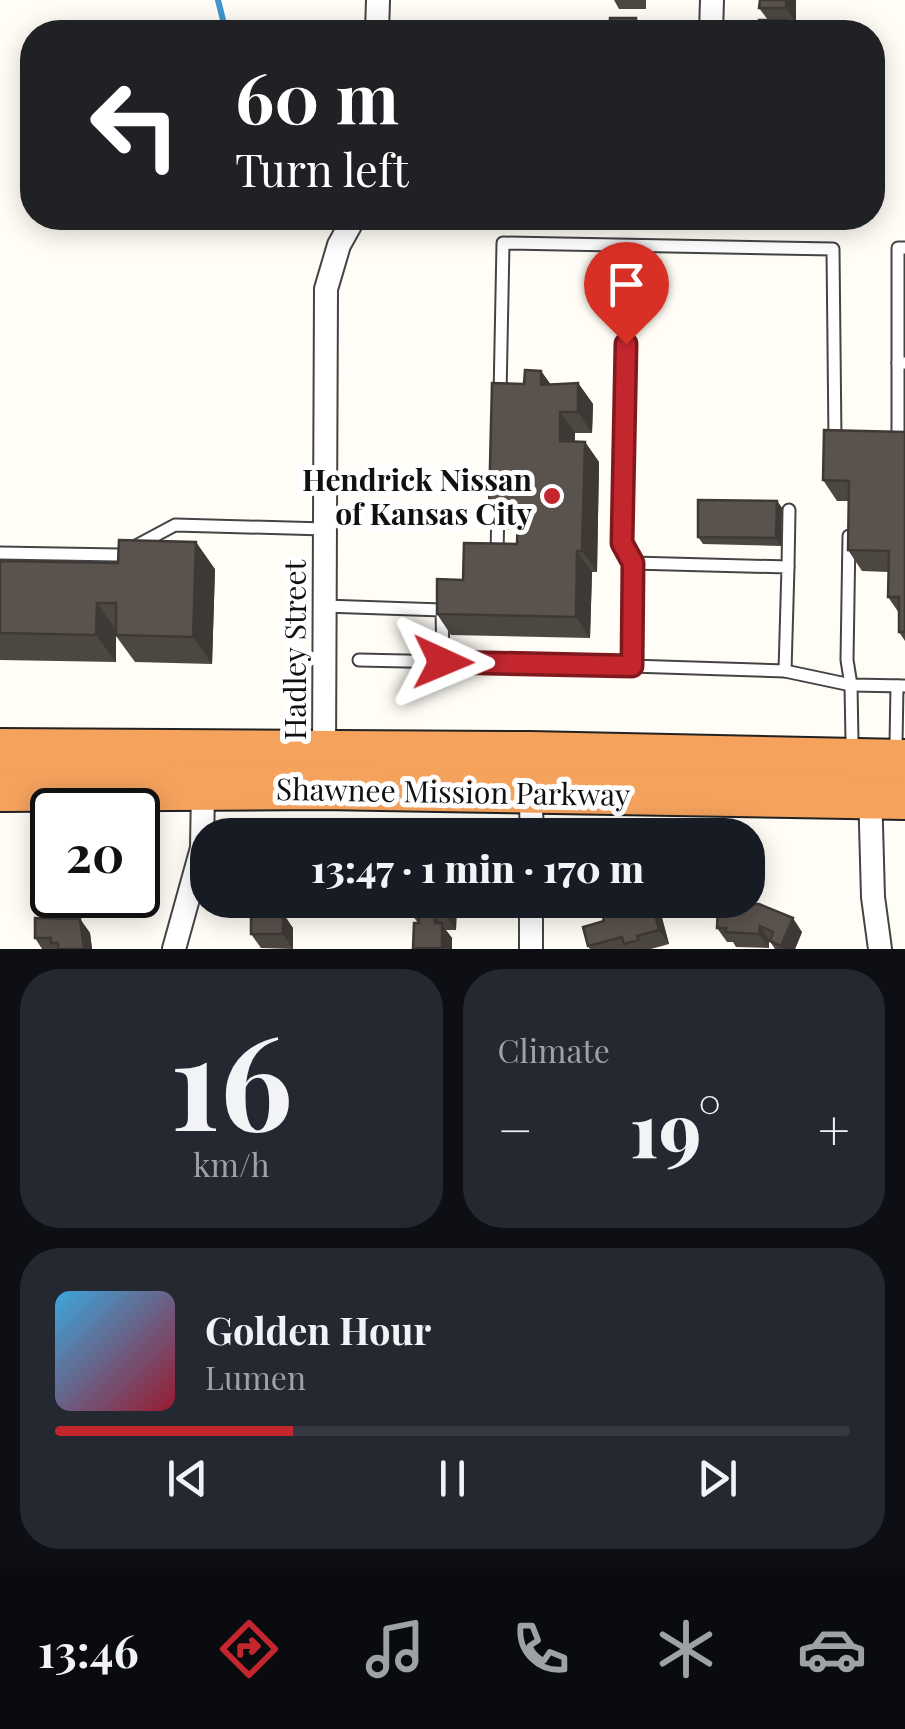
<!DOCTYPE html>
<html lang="en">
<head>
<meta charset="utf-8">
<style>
  :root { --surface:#171b24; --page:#242831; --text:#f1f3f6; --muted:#9ea1a6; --line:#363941; --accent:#c4262e }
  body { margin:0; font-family:"Playfair Display",serif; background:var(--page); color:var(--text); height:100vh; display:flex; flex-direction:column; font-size:38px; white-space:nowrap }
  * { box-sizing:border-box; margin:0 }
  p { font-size:32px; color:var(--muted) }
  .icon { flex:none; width:55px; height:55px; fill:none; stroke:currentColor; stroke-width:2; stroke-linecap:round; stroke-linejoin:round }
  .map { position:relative; height:949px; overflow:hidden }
  .drawer { display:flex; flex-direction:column; gap:20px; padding:20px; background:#0d0f14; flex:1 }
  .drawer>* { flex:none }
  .top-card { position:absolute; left:20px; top:20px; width:865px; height:210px; border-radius:40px; box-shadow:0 5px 25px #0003; background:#202124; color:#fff; overflow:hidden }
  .speed { position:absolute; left:30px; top:788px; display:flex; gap:20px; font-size:50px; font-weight:700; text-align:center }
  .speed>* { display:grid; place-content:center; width:130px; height:130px; border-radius:50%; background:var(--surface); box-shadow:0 5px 25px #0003; line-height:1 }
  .speed .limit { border:5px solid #111; border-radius:15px; background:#fff; color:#111 }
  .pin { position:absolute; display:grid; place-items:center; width:85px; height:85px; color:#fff; margin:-102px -42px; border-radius:50% 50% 50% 0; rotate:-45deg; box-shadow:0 0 10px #0007 }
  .pin .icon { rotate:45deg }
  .me { position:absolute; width:110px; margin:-55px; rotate:91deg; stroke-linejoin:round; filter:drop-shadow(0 0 8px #0008) }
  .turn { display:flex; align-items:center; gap:35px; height:210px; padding:0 50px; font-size:45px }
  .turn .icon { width:130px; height:130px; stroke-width:2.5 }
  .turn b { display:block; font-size:70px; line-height:85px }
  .big { font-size:75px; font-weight:800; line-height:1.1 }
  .drawer .widget { flex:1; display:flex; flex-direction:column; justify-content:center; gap:15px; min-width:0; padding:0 35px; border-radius:40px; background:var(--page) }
  .drawer .dial { align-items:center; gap:0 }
  .dial b { font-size:130px; line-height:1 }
  .song { display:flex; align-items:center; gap:30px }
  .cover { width:120px; height:120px; border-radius:15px; background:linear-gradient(135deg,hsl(200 70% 55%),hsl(350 70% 35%)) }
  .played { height:10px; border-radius:5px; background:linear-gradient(90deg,var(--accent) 30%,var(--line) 30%) }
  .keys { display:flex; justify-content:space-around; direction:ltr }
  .heat { display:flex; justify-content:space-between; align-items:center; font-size:55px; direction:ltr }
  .drawer .tiles { flex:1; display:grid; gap:20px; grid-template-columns:1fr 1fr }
  .widget:last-child { grid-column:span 2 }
  .trip { position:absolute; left:190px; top:818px; width:575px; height:100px; border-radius:40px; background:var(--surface); box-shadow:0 5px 25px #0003; font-weight:800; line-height:100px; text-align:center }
  .tabs { display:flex; height:160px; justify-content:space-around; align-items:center; background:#090b0e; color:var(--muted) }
  .tabs .icon { width:70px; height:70px }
  .tabs .current { color:var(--accent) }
  .tabs b { font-size:45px; color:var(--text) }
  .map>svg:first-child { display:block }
</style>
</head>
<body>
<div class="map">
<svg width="905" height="949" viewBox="0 0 905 949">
  <rect width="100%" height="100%" fill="#fffdf5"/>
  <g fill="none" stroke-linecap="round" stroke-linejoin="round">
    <path stroke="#3f96cf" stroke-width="6" d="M218,0L226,32"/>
    <defs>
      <g id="lane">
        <path d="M628,246L622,543L633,563L631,666L785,671L851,685L905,686"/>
        <path d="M898,363V248H905"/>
        <path d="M500,396L503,243L833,249L835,440"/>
        <path d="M893,442H898V363H905"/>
        <path d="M849,536L847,660L851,685L852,741L860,749"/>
        <path d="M0,553L119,555L175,525L325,529"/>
        <path d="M497,555L498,505"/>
        <path d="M633,563L788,567L785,671"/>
        <path d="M788,567L789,510"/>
        <path d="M324,606L442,610L443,662"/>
        <path d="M359,660L631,666"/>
        <path d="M890,748L896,744L897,686"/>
      </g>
      <g id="street">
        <path d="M377,32L378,0"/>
        <path d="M711,32L712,0"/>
        <path d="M324,758L326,289L339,245L354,218"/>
        <path d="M530,781L532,835"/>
        <path d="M870,789L873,897L880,949"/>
        <path d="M174,949L202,848L203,789"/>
        <path d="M531,949V900"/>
      </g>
      <g id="highway">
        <path d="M0,750L530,753L905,761"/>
        <path d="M0,790L323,788L905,798"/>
      </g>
    </defs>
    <use href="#lane" stroke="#444" stroke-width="15"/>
    <use href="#street" stroke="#444" stroke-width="26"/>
    <use href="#highway" stroke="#222" stroke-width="46"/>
    <use href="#lane" stroke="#fff" stroke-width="11"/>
    <use href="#street" stroke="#fff" stroke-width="22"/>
    <use href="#highway" stroke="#f5a25d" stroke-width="42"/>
  </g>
  <g fill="#4d4742">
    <path d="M614,0H646V9H619Z"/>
    <path d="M760,0H796V22H787L794,32H759L768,20L759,8Z"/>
    <path d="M541,371L551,385L578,383L593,404L592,433H575V441L585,442L599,462L597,572H592L590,638L451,635L437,614L463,580L517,544V530L504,529L489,508L524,384Z"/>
    <path d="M905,432V641L899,632V613L888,597V572L862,571L848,550L849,501H837L823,480Z"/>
    <path d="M777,501L782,508L781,546L703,544L698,537Z"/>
    <path d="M0,561L215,569L212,664L135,662L116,636V662L0,660Z"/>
    <path d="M251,900H276L280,906V913L293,928V949L261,948L251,934Z"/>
    <path d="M335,900V909H310L305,902Z"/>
    <path d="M414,900H457L456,930H446L452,938V949H414L418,923L413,916Z"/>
    <path d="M728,908L802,932L795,949H775L769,940V948L736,947L733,942H727L717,928Z"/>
    <path d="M661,914L669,944L651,949H590L588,946Z"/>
    <path d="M80,919L90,933L92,949H42L35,938Z"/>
  </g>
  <g fill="#3f3936">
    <path d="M786,0H796V22L786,8Z"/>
    <path d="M636,18L646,32H636Z"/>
    <path d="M786,20L794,32H786Z"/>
    <path d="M541,371L556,392L541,385Z"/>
    <path d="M578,383L593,404L592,433L578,412Z"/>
    <path d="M560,412L575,433L574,462L560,441Z"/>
    <path d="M585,442L599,462L597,572L582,551Z"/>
    <path d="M777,501L782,508L781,546L776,538Z"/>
    <path d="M196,542L215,569L212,664L193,637Z"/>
    <path d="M577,551L592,572L590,638L576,617Z"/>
    <path d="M97,603L116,630V662L96,635Z"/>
    <path d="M270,900H276L280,906V928L270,913Z"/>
    <path d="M446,900H457L456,930L446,916Z"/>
    <path d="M651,900L661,914L669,944L659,930Z"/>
    <path d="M283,913L293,928V949L283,934Z"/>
    <path d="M435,916L452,938V949L442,948L435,923Z"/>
    <path d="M793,918L802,932L795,949H783L781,946Z"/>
    <path d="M80,919L90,933L92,949H84Z"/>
    <path d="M760,926L769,940V948L759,934Z"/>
  </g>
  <g fill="#5a524d" stroke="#3f3936" stroke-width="2.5">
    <path d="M760,0H786V8H759Z"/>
    <path d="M610,18H636V32H609Z"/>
    <rect x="759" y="20" width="27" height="12"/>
    <path d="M525,370L541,371V385L578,383V412H560V441L585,442L582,551H577L576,617L437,614V579L463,580L464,543L517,544L518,509L489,508L492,383L524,384Z"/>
    <path d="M824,430L905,432V632H899V597H888L889,551L848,550L849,481L823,480Z"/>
    <path d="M698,500L777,501L776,538L698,537Z"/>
    <path d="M119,540L196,542L193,637L116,635V603H97L96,635L0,633V561L118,563Z"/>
    <path d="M251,900H270V913H283V934H251Z"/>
    <rect x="305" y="900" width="25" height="2"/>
    <path d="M414,900H446V916H435V923H442V948H413L414,923H419V916H413Z"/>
    <path d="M651,900L659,930L637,936L639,940L624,944L622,937L588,946L583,927L604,921L602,913Z"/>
    <path d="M728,903L759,904L793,918L781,946L770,941L773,932L760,926L759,934L726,932V928H717L718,907L728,908Z"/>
    <path d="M35,918L80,919L84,949H58V943H51V938H35Z"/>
  </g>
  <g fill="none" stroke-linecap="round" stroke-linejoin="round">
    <defs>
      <path id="route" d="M443,662L632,666L633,563L622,543L626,344"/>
    </defs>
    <use href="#route" stroke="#7f191e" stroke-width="25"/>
    <use href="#route" stroke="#c4262e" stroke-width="18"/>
  </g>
  <circle fill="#c4262e" stroke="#fff" stroke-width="4" cx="552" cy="496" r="10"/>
  <g text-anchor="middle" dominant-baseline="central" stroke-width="10" stroke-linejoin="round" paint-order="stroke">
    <g font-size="30" font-weight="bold" fill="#111" stroke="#fff" text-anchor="end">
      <text x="532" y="479">Hendrick Nissan<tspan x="532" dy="34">of Kansas City</tspan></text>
    </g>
    <g font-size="30" fill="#111" stroke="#fff">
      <text transform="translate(294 650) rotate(-90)">Hadley Street</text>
      <text transform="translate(453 791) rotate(1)">Shawnee Mission Parkway</text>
    </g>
  </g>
</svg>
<div class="speed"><div class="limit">20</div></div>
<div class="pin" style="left:626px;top:344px;background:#d93025"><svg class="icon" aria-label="arrive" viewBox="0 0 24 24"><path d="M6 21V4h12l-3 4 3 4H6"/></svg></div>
<svg class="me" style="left:443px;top:662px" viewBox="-20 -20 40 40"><path d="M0-17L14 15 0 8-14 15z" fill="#c4262e" stroke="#fff" stroke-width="4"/></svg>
<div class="trip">13:47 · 1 min · 170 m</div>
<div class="top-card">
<div class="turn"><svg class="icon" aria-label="left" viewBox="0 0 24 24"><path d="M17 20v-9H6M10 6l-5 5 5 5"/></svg><div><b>60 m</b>Turn left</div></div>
</div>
</div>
<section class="drawer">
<div class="tiles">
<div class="widget dial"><b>16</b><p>km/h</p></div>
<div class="widget"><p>Climate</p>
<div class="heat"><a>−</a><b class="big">19°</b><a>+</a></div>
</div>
<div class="widget">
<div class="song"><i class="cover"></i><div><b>Golden Hour</b><p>Lumen</p></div></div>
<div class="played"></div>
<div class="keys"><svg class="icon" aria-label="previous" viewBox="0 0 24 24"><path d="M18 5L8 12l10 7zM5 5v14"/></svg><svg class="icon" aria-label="pause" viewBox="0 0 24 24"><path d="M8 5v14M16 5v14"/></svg><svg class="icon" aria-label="next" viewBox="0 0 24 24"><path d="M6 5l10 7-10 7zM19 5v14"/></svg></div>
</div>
</div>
</section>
<nav class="tabs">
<b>13:46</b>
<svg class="icon current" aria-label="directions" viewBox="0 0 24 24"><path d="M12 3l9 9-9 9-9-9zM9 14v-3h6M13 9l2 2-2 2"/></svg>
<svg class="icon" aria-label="music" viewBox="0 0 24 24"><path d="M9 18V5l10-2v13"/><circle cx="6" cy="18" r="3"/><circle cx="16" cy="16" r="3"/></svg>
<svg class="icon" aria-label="phone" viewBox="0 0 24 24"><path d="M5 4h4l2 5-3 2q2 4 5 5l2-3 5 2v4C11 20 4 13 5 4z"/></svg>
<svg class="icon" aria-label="climate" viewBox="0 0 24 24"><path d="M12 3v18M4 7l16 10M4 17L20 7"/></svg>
<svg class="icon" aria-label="car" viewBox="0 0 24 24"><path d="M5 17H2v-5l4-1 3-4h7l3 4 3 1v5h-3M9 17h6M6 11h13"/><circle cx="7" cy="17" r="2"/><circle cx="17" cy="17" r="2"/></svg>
</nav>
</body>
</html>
